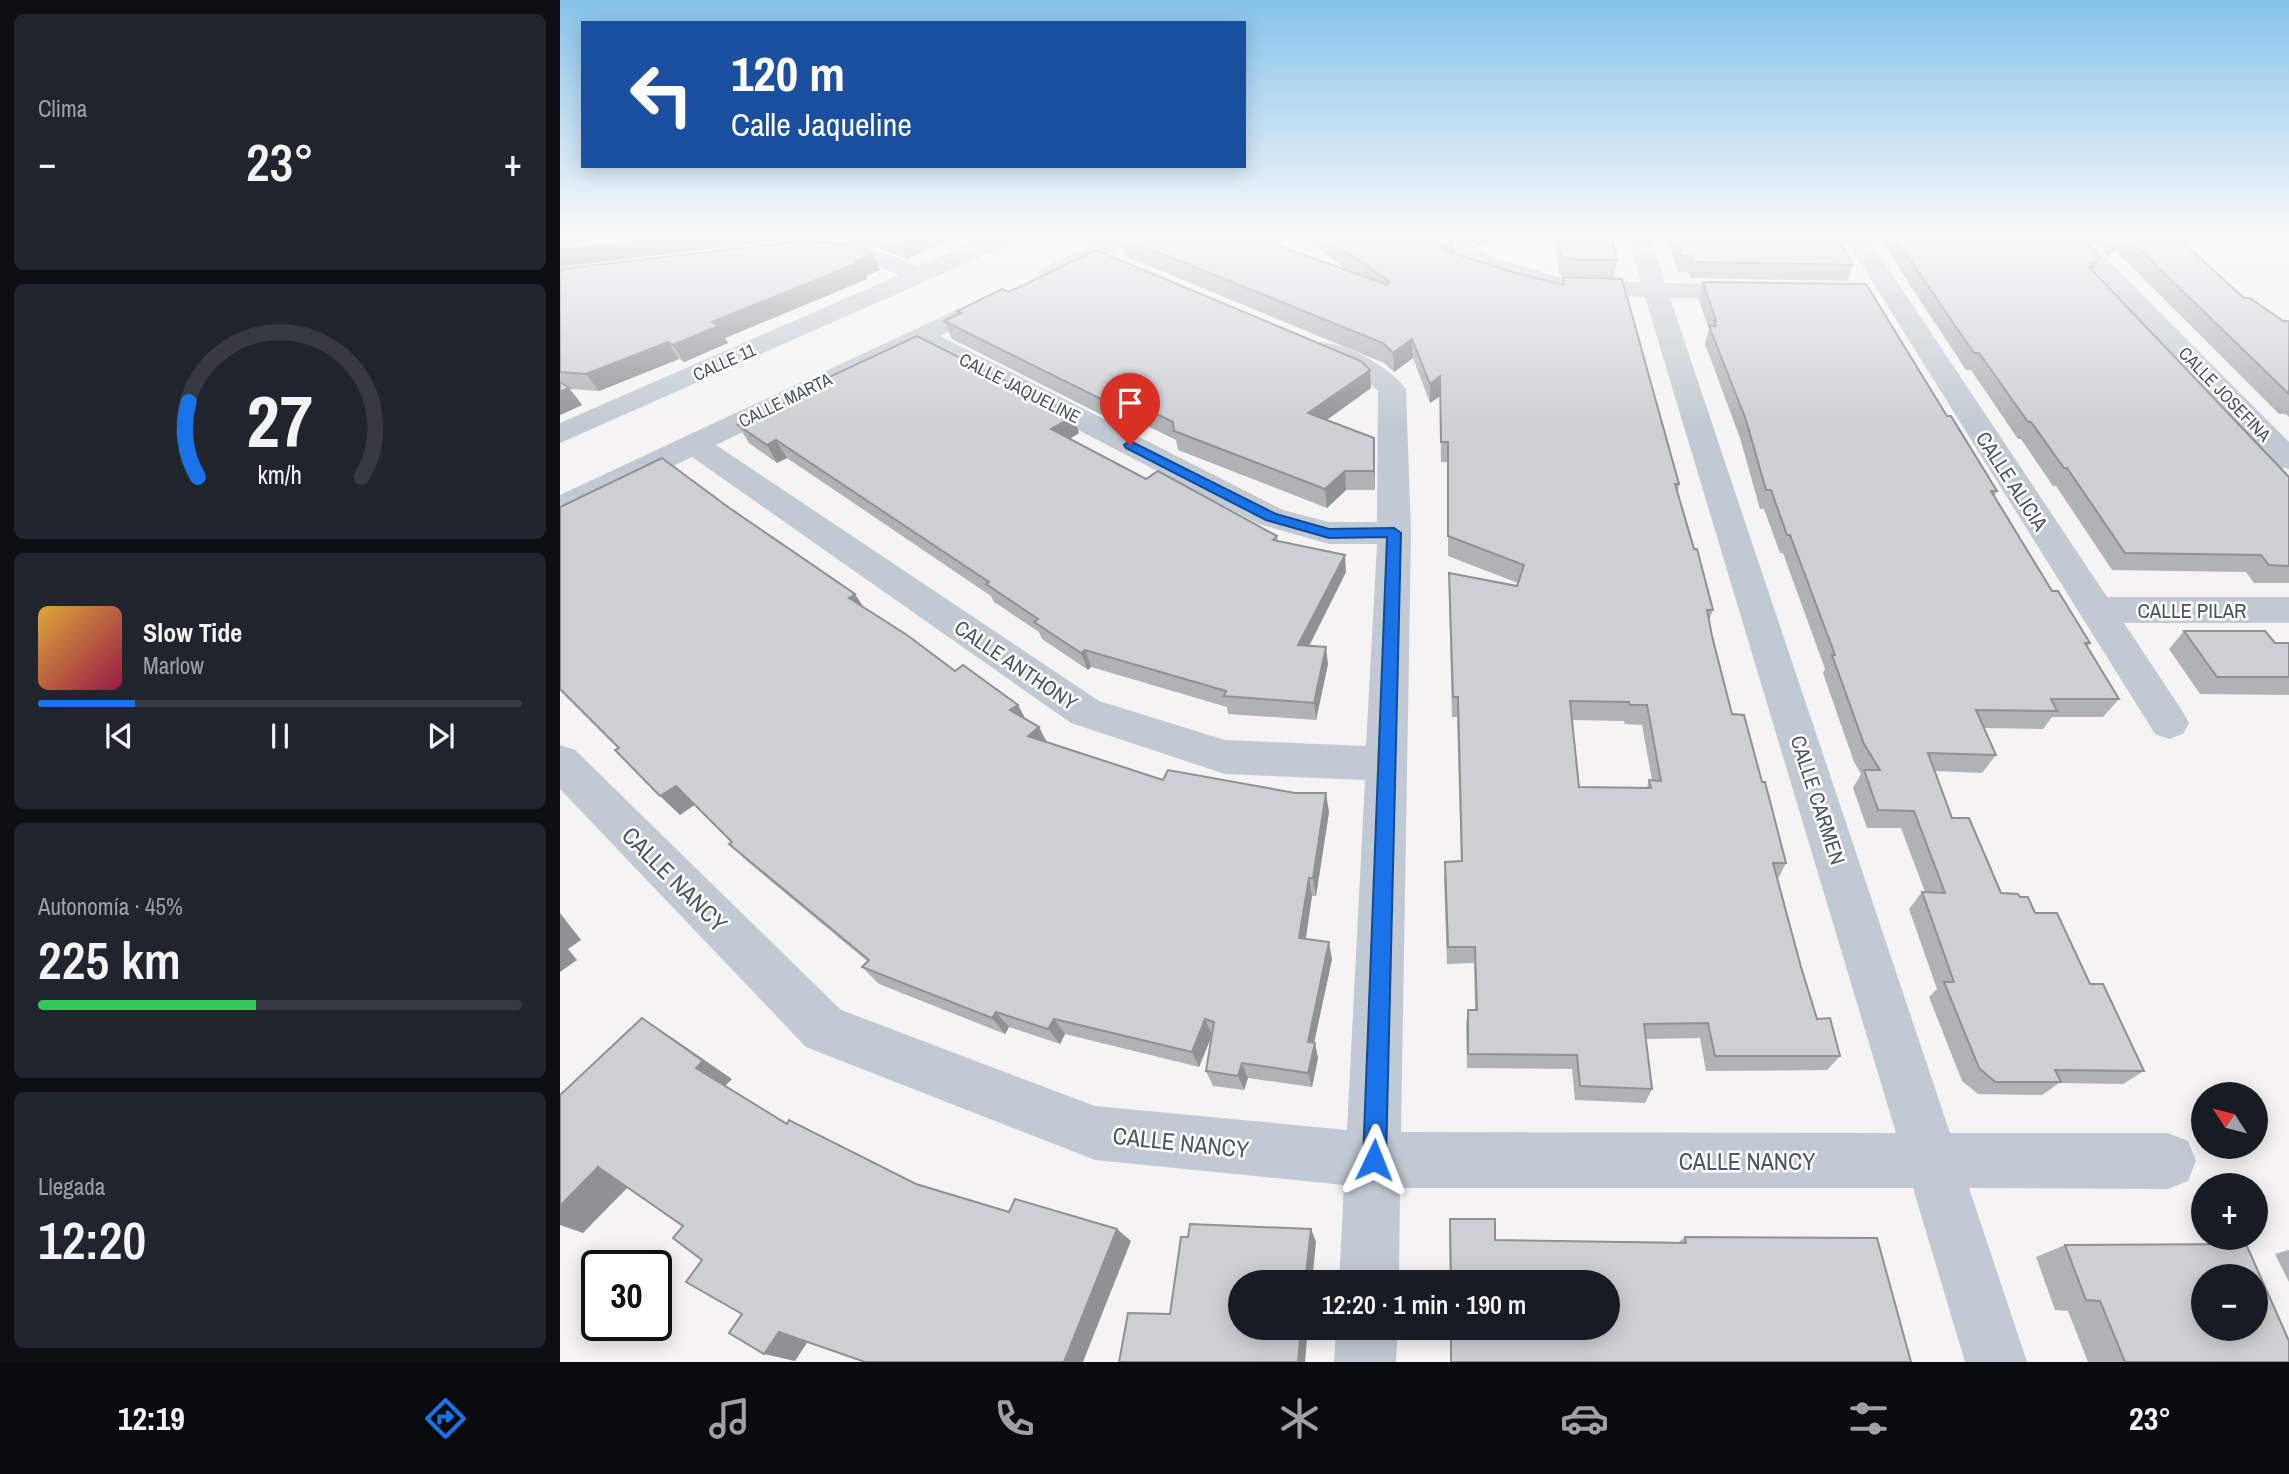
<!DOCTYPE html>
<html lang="es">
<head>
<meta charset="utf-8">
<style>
  :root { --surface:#171b24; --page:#20242c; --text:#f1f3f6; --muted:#9ea1a6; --line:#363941; --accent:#1a73e8 }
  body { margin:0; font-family:"Archivo Narrow",sans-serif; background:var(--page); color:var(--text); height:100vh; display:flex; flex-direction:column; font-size:26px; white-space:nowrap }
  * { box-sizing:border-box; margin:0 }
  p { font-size:23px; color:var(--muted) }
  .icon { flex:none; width:38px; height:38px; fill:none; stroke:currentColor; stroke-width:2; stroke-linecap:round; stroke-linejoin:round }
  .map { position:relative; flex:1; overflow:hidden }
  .panel { display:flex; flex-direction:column; gap:14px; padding:14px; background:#0d0f14; width:560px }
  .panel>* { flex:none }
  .banner { position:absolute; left:21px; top:21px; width:665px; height:147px; border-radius:0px; box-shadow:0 4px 18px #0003; background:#1a4fa0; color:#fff; overflow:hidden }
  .needle { width:46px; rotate:306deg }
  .buttons { position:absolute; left:1631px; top:1082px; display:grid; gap:14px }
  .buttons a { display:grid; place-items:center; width:77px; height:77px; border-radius:50%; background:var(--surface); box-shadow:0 4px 18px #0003; font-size:35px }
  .speed { position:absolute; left:21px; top:1250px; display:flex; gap:14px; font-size:35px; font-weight:700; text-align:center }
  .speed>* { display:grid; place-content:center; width:91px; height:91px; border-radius:50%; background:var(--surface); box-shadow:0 4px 18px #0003; line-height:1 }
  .speed .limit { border:4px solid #111; border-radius:10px; background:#fff; color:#111 }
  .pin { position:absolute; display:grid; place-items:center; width:60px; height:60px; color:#fff; margin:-72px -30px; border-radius:50% 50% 50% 0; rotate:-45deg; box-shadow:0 0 7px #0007 }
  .pin .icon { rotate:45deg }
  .me { position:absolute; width:77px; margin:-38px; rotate:2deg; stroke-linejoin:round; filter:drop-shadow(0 0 5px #0008) }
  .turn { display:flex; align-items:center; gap:24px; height:147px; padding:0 35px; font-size:32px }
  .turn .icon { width:91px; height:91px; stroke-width:2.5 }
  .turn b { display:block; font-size:49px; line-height:60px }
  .big { font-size:52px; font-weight:600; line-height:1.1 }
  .panel .tile { flex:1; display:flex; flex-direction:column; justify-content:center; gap:10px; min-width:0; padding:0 24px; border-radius:10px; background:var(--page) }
  .panel .dial { align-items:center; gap:0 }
  .dial svg { height:182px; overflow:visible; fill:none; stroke:var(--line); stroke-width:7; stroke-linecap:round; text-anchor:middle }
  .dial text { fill:var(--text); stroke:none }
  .song { display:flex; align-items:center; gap:21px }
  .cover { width:84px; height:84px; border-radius:10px; background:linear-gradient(135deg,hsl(40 70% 55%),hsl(340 70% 35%)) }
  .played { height:7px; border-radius:4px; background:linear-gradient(90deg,var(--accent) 20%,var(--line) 20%) }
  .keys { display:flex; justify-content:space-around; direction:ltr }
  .heat { display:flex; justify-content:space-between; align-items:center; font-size:38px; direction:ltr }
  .charge { height:10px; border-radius:5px; background:linear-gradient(90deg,#34c759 45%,var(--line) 0) }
  .trip { position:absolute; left:668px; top:1270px; width:392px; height:70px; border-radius:35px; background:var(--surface); box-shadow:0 4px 18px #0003; font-weight:600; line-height:70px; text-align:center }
  .menu { display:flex; height:112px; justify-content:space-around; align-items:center; background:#090b0e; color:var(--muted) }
  .menu .icon { width:49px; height:49px }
  .menu .selected { color:var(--accent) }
  .menu b { font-size:32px; color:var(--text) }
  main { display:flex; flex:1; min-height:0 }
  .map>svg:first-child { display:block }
</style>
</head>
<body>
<main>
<section class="panel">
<div class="tile"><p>Clima</p>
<div class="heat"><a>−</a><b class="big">23°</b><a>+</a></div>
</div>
<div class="tile dial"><svg viewBox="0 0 100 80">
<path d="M14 69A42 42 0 1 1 86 69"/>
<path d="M14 69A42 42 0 0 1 10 36" stroke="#1a73e8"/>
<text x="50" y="56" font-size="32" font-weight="700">27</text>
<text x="50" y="72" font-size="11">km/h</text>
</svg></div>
<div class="tile">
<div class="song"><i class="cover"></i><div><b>Slow Tide</b><p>Marlow</p></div></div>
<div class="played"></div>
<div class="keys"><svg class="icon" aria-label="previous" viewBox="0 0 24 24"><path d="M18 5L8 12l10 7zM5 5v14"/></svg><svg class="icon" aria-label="pause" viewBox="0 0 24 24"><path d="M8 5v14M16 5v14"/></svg><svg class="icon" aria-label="next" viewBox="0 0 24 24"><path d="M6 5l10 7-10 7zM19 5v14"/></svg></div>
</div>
<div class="tile"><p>Autonomía · 45%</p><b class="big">225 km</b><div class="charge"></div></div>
<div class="tile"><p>Llegada</p><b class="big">12:20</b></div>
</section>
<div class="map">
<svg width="1729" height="1362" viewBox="0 0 1729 1362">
  <rect width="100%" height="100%" fill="#f5f3f3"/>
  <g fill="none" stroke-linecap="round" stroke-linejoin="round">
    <g fill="#c1cad2" fill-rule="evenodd">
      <path d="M424,238H455L452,243L0,443V423L339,275L294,257L255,253L251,248L255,243H298L359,266Z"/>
      <path d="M545,238H575L572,243L499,279L490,281L481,279L478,274L481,269Z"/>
      <path d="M867,238H897L938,259L1012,281L1081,282L1068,238H1091L1105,283L1192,285L1201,287L1204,292L1201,297L1192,299L1110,298L1390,1133H1608L1628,1141L1636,1161L1628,1181L1608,1189L1409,1188L1467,1362H1405L1353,1188H840L839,1283H779L784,1185L535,1160L246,1047L0,789V745L15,750L281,1010L535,1106L787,1130L805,780L665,774L511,723L132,457L11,515L0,518V495L433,293L442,296L446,301L442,306L380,336L723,510L769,522H817L818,391L803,377L751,355L748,349L751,343C778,337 831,367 846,389L851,533L841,1132L1336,1133L1085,297L1002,293L922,269L870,243ZM359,347L699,524L769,544H817L806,746L665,740L539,701L156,445Z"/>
      <path d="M1285,238H1308L1547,597H1729V623H1564L1623,712L1629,723L1623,734L1609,739L1595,734Z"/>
      <path d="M1502,238H1526L1729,442V469L1718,467Z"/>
      <path d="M776,1328H838L836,1362H774Z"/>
    </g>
  </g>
  <g fill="#b0b2b7" fill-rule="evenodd">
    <path d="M265,238H393L347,259L299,241Z"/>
    <path d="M561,238H696L790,272L743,238H891L894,253L952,272L1002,285L1003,277H1008L999,274L994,238H1052L1057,260L1054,278L1119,484L1118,492L1153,610L1149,621L1152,636L1172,714L1202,782L1226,863L1218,879L1241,967L1257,1019L1280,1056L1267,1070L1146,1071L1140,1038L1086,1039L1092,1089L1085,1103L1015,1100L1012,1069L907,1068L906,1025L908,1010H915L914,963L887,964L884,879L885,862L901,861L897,717H892L889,593V573L957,586L958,583L888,556V462H881L880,396L870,403L853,358L834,372L824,363L565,256ZM1012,720L1064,721L1065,724L1082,725L1092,780H1089L1087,788L1019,787Z"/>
    <path d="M903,238H936L919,246Z"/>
    <path d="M1107,238H1277L1293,265L1288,281L1130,278L1128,272H1118Z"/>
    <path d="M1319,238H1522L1532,271L1729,477V583H1694L1686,572L1552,570L1496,486H1493L1461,439H1458L1411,370H1406Z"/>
    <path d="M1529,238H1618L1684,298L1723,321H1729V417L1726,414H1719L1555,250L1548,257Z"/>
    <path d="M313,254L320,270L306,276L307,279L165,338L168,343L124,362L119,359L39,391L10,389L22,405L0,415V269Z"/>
    <path d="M1143,282L1387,416L1437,491L1434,497L1492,591L1530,643L1527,647L1559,699L1543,717H1492L1483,729L1424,728L1436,755L1422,773L1375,771L1392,818L1441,893L1460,897L1475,913L1530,984L1584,1071L1563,1084L1499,1083L1482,1095L1418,1094L1402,1081L1369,997L1377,989L1349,909L1362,892H1365L1341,828H1307L1293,788L1301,774L1294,762L1263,673L1265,669L1223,553H1220L1204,509H1200L1180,438L1145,344L1149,329L1139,300Z"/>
    <path d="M449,292L811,388L766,420L814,438L815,490H786L767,508L618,450L616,440L557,411L546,417L392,339L384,321L398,314L397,311Z"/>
    <path d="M267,378L519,433L509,439L586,479L717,536L718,542L786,572L749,646L768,664L756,720L668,714L667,707L531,667L528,670L482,639L479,632L434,602L431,596L227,458L217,463L189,443L178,425L269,382Z"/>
    <path d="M303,607L395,671L458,705L465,718L487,743L603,780L769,812L756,896H752L746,939L772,959L754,1043L758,1058L752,1087L688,1078L684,1090L653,1086L646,1071L652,1035L639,1067L505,1034L500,1044L449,1027L445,1034L319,984L302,967L307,961L188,862L169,844L172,842L135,805L120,815L59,748Z"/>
    <path d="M1624,631L1715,643H1729V695L1640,694L1609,649Z"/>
    <path d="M890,1219L935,1240L1119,1242L1125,1237L1351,1362H890V1328H1048V1283H890L889,1232Z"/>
    <path d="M1505,1245L1729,1362H1528L1508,1311L1495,1310L1476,1257Z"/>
    <path d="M1729,1250V1282L1715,1254Z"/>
  </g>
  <g fill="#909195">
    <path d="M99,238H242L0,267V250Z"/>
    <path d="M350,238H393L347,259L340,243Z"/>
    <path d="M919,238H936L919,246Z"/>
    <path d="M1560,238H1562L1555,250L1548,257L1557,241Z"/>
    <path d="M894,240V258L877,248Z"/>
    <path d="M313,254L320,270L306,276L307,279L165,338L168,343L124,362L113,345L152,322Z"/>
    <path d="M1540,257L1531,273L1529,267Z"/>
    <path d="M852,339L853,358L834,372L833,353Z"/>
    <path d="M108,342L119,359L39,391L26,374Z"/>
    <path d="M810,370L811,388L750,432L748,413Z"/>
    <path d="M880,376V396L870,403V384Z"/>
    <path d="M9,388L22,405L0,415V392Z"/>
    <path d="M552,392L557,411L546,417L541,399Z"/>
    <path d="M514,416L519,433L497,447L491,429Z"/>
    <path d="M814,438L815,457V490L814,471Z"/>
    <path d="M216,440L227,458L217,463L207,445Z"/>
    <path d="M785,471L786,490L767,508L765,489Z"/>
    <path d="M785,555L786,572L741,662L738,645Z"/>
    <path d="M295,594L308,614L289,598Z"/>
    <path d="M766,647L768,664L756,720L754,703Z"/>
    <path d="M525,650L531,667L528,670L521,653Z"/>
    <path d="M458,705L468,724L450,710Z"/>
    <path d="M479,727L489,746L468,736Z"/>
    <path d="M116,786L135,804L120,815L100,796Z"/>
    <path d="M766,793L769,812L756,896L753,878Z"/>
    <path d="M749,878L752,896L743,955L739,938Z"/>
    <path d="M0,913L21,940L8,949L17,960L0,972Z"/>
    <path d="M769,942L772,959L751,1057L748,1042Z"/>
    <path d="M436,1012L449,1027L445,1034L432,1018Z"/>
    <path d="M82,1018L111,1037L172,1079L165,1086L136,1068Z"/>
    <path d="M494,1019L505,1034L500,1044L488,1029Z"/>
    <path d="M645,1019L652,1035L639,1067L632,1052Z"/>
    <path d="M755,1043L758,1058L752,1087L748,1073Z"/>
    <path d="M682,1063L688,1078L684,1090L678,1076Z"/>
    <path d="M38,1167L73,1182L23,1233L0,1225V1206Z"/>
    <path d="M557,1229L571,1241L523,1362H504Z"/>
    <path d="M751,1229L756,1242L752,1283H745Z"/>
    <path d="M741,1328H748L745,1362H738Z"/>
    <path d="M219,1332L249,1340L235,1361L204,1354Z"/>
  </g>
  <g fill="#cdcfd5" stroke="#909195" stroke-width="2" fill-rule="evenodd">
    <path d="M0,238H99L0,250Z"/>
    <path d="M329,238H350L340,243Z"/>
    <path d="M563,238H696L828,285L830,282L767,238H891L894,240L877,248L952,272L1004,285L1003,277L1062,279L1119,484H1115L1134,549H1137L1153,610H1147L1152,636L1172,714L1184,715L1202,782H1205L1226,863H1213L1241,967L1257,1019L1270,1018L1280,1056H1155L1148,1023L1084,1024L1092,1089L1020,1086L1017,1055L908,1054V1010H917L915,947H888L885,862L902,861L898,697H893L889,573L957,586L964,565L888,536V442H881L880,376L870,384L852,339L833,353L823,343ZM1010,701L1069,702L1070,705H1087L1101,781L1089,780L1091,788L1019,787Z"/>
    <path d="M998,238H1052L1057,260H1015L1001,256Z"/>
    <path d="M1116,238H1277L1293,265L1133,262L1131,256H1122Z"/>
    <path d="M1335,238H1522L1540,257L1529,267L1729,477V566L1709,565L1701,555L1565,553L1507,468H1504L1471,422H1468L1419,353H1414Z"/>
    <path d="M1568,238H1618L1684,298H1690L1723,321H1729V394Z"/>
    <path d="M242,241L286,244L313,254L296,261L300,262L152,322L158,326L113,345L108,342L26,374L0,372V269Z"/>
    <path d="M536,250L801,361L810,370L748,413L814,438V471H785L765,489L614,431L613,422L552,392L541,399L384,321L401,313L397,311L442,289L449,292Z"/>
    <path d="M1143,282L1306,284L1387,416H1391L1437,491H1431L1492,591H1498L1530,643H1525L1559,699H1491L1497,711L1416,710L1436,755L1368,753L1392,818H1409L1441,893L1458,894L1460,897H1468L1475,913H1497L1530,984H1543L1584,1071L1495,1070L1501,1082H1435L1419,1068L1384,982H1394L1362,892L1385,893L1354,811L1318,810L1304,770H1320L1304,744L1272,655H1275L1230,535H1227L1211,490H1206L1186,420L1149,326H1156L1154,321H1156Z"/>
    <path d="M357,336L514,416L491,429L586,479L598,471L717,536L713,540L785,555L738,645L766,647L754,703L664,696L666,691L525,650L521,653L474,622L478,619L426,584L429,582L216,440L207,445L178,425L272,381L267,378Z"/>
    <path d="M0,382L9,388L0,392Z"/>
    <path d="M102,458L168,507L295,594L289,598L347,635L395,671L403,665L458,705L450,710L479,727L468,736L603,780L608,770L735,793H766L753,878H749L739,938L769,942L748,1042L755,1043L748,1073L682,1063L678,1076L646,1071L654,1022L645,1019L632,1052L494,1019L488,1029L436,1012L432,1018L302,967L309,960L169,844L172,842L116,786L100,796L55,750L59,748L0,689V507Z"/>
    <path d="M1624,631H1705L1715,643H1729V677H1657Z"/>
    <path d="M82,1018L143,1061L136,1068L227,1124L229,1120L356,1184L449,1212L455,1199L557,1229L504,1362H305L219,1332L204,1354L169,1333L182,1314L126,1282L142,1260L113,1238L123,1226L38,1167L0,1206V1095Z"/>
    <path d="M890,1219H935V1240L1126,1243L1125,1237L1317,1238L1351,1362H891V1328H1048V1283H891Z"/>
    <path d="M630,1224L751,1229L745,1283H681V1328H741L738,1362H559L568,1313L610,1314L621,1237H628Z"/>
    <path d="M1686,1244L1729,1341V1362H1565L1540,1301L1526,1300L1505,1245ZM1643,1276H1696V1328H1643Z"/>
  </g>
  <linearGradient id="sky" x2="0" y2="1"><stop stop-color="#85c3ea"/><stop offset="0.55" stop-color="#fafafa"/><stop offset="1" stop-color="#fafafa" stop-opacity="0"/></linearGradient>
  <rect width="1729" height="429" fill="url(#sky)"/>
  <path fill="#1a73e8" stroke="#114b97" stroke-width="2" d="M570,441L716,514L769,529L834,528L841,533L826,1160L822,1169L814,1172L806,1169L803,1160L827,537L769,538L706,520L566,448L564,445Z"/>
  <g text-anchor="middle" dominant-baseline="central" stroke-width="5" stroke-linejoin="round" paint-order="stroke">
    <g font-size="18" fill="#4a5661" stroke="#fff">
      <text transform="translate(164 362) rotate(-24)">CALLE 11</text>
      <text transform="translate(460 388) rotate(27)">CALLE JAQUELINE</text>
      <text transform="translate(1665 394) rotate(46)">CALLE JOSEFINA</text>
      <text transform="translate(225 400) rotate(-26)">CALLE MARTA</text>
    </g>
    <g font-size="21" fill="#4a5661" stroke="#fff">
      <text transform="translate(1452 481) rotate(57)">CALLE ALICIA</text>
      <text x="1632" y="610">CALLE PILAR</text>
      <text transform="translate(456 665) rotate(34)">CALLE ANTHONY</text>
      <text transform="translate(1258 800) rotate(72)">CALLE CARMEN</text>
    </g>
    <g font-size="24" fill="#4a5661" stroke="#fff">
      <text transform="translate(115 879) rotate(45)">CALLE NANCY</text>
      <text transform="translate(621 1142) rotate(6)">CALLE NANCY</text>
      <text x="1187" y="1161">CALLE NANCY</text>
    </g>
  </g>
</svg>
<div class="buttons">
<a><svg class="needle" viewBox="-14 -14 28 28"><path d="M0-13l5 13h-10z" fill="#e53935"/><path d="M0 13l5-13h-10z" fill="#9ea1a6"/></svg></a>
<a>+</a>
<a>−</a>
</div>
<div class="speed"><div class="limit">30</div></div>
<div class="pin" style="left:570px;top:445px;background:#d93025"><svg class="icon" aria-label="arrive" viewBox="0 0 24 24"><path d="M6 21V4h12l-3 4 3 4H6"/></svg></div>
<svg class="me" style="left:814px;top:1160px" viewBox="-20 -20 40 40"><path d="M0-17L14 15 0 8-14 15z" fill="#1a73e8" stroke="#fff" stroke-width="4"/></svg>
<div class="trip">12:20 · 1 min · 190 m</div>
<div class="banner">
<div class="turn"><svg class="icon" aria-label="left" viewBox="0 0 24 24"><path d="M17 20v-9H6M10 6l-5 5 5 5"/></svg><div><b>120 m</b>Calle Jaqueline</div></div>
</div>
</div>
</main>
<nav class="menu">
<b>12:19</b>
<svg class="icon selected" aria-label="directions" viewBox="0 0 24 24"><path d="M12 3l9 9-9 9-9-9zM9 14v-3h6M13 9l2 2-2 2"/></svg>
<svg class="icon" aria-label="music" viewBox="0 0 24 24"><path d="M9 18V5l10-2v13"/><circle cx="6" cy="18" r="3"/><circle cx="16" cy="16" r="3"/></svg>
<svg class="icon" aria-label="phone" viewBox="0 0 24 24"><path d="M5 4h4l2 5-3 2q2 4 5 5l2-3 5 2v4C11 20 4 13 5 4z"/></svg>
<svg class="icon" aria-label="climate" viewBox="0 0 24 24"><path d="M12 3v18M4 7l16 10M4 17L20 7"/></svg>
<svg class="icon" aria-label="car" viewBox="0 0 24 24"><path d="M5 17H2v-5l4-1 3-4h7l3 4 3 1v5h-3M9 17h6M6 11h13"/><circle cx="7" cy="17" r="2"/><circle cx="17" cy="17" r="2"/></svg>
<svg class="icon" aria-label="filters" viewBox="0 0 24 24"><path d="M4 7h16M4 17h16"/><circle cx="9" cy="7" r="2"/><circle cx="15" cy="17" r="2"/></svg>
<b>23°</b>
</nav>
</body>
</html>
